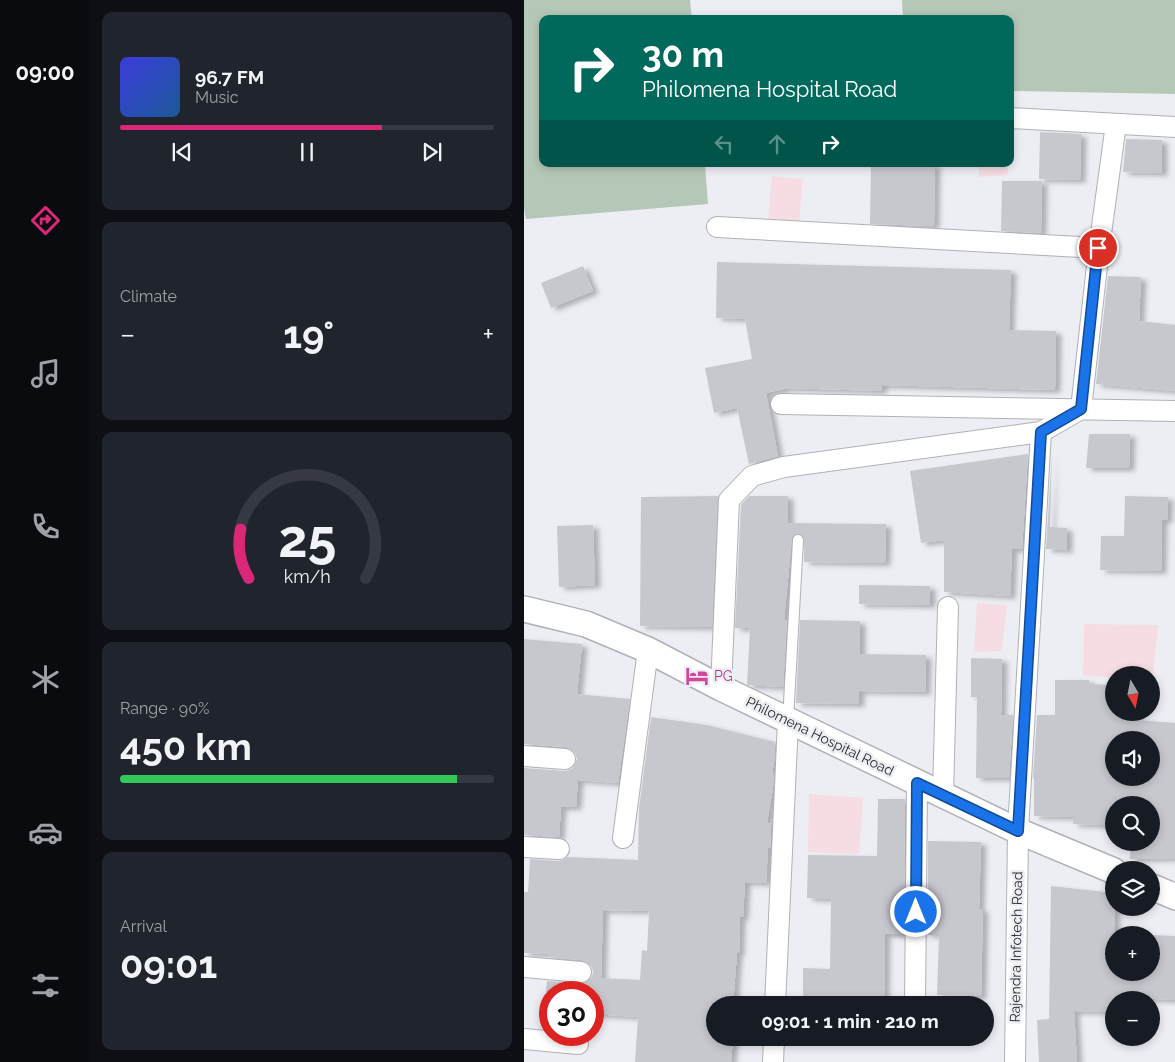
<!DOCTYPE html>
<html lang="en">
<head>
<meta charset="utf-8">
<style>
  :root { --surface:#171b24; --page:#20242c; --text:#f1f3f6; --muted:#9ea1a6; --line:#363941; --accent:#db2777 }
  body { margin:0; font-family:Raleway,sans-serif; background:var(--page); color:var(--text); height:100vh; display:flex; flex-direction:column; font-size:19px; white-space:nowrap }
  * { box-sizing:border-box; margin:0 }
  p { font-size:16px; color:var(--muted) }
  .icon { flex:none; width:28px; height:28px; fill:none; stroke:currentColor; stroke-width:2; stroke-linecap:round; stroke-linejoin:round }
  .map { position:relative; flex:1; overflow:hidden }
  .side { display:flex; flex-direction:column; gap:12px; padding:12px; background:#0d0f14; width:434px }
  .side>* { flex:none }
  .banner { position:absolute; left:15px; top:15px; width:475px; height:152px; border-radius:10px; box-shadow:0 2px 8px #0003; background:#00695c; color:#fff; overflow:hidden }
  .needle { width:32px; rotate:170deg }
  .tools { position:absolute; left:581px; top:666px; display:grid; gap:10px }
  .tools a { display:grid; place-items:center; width:55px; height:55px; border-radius:50%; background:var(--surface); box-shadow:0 2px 8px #0003; font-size:25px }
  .speed { position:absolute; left:15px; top:981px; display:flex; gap:10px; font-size:25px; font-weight:700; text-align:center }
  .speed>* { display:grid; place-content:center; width:65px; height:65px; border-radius:50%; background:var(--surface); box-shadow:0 2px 8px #0003; line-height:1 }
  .speed .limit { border:8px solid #d22; background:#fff; color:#111 }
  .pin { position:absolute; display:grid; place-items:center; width:42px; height:42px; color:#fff; margin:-21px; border:2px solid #fff; border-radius:50%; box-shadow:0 1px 5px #0007 }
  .me { position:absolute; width:55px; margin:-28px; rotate:0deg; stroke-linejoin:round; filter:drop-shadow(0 0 4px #0008) }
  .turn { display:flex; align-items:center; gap:18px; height:105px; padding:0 20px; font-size:22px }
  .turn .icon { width:65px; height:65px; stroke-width:2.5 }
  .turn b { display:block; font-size:35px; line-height:42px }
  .lanes { display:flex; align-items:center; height:48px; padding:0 20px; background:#0003; justify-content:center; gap:25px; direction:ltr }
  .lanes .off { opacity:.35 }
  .big { font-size:38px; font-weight:700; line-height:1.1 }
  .side .widget { flex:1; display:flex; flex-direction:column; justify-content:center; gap:8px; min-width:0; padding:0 18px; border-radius:10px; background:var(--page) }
  .side .dial { align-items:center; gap:0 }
  .dial svg { height:130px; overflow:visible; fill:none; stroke:var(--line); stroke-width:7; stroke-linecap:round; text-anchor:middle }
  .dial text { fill:var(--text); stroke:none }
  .song { display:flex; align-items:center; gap:15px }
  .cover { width:60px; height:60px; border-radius:8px; background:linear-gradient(135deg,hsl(240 70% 55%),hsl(210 70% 35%)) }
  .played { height:5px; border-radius:2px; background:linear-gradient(90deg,var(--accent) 70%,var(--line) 70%) }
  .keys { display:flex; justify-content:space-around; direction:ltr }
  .heat { display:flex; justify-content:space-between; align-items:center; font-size:28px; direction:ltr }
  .charge { height:8px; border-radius:4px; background:linear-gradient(90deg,#34c759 90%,var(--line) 0) }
  .trip { position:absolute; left:182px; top:996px; width:288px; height:50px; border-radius:25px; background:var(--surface); box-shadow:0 2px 8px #0003; font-weight:700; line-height:50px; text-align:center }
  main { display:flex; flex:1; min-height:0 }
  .tabs { display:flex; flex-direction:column; width:90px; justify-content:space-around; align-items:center; background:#090b0e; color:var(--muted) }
  .tabs .icon { width:35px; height:35px }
  .tabs .on { color:var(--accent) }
  .tabs b { font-size:22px; color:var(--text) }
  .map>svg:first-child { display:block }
</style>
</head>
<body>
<main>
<nav class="tabs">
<b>09:00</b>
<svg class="icon on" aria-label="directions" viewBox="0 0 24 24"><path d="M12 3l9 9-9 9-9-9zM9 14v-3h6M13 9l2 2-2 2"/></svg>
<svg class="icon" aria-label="music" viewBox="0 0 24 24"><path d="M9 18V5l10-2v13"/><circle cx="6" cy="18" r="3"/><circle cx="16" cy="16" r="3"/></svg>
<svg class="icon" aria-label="phone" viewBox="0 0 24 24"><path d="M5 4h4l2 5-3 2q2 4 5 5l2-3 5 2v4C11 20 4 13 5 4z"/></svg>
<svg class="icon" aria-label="climate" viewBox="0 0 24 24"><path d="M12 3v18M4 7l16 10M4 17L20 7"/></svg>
<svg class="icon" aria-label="car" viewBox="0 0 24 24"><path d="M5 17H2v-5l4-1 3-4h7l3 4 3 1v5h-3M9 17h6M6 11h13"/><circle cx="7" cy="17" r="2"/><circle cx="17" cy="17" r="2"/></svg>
<svg class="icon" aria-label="filters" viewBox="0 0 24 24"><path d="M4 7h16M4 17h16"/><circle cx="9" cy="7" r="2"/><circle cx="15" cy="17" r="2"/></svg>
</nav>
<section class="side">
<div class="widget">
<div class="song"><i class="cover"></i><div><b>96.7 FM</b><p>Music</p></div></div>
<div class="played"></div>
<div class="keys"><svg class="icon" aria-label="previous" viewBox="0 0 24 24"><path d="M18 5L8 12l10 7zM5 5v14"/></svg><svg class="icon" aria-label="pause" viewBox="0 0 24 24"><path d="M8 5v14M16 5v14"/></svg><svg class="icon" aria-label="next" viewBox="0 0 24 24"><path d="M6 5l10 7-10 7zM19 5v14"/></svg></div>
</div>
<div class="widget"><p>Climate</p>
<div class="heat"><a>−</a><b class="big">19°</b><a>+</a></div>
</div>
<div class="widget dial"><svg viewBox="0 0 100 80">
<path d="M14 69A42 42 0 1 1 86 69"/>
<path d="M14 69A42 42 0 0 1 9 39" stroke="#db2777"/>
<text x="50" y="56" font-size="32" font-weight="700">25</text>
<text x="50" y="72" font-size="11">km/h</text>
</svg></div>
<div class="widget"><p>Range · 90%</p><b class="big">450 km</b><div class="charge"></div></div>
<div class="widget"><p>Arrival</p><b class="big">09:01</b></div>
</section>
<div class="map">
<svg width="652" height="1062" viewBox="0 0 652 1062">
  <defs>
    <filter id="shadow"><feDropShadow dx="5.5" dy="3" stdDeviation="2.5" flood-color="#0004"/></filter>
  </defs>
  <rect width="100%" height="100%" fill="#edeef4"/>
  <g fill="#f6dce3">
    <path d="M455,164H484V175L455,177Z"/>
    <path d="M248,176L279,179L275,224L244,221Z"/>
    <path d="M453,603L483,605L478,651L450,652Z"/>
    <path d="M560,624L634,625L629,678H628V675H590V677L559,676Z"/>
    <path d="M285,794L339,798L335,854L284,852Z"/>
  </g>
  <g fill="#b5c7b7">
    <path d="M0,0H166L168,19H19V164H181L184,204L2,219L0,208Z"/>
    <path d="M378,0H651V94L486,91V19H379Z"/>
  </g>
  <g fill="#c7c8ce" fill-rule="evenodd" filter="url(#shadow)">
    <path d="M516,132L557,134L556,180L515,179Z"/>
    <path d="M602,139L638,140V173L599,172Z"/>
    <path d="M347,164H411L410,226L346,224Z"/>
    <path d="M478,181H518L517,233L477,231Z"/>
    <path d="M193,262L487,270L485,330L532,331L531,390L358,385L357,391L264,388L242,393L254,456L225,464L213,408L190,413L181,368L228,359L221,319L192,318Z"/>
    <path d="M59,266L69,291L27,308L17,283Z"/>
    <path d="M584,276L617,277L615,321L652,325V391L572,384Z"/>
    <path d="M565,434H606L605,468H562Z"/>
    <path d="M504,454L498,549H488L486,596L420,592V540L397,543L386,471Z"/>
    <path d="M528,454L526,527L543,528V550L522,549Z"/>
    <path d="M194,496L188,627L116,626L117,497Z"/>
    <path d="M225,496H264V523L362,524L361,563L280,562V537L275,533L268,537L260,620H263L259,687L223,685L226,628H211L217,505Z"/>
    <path d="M601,496L644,497L643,520H638L637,571L576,570L577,536H600Z"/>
    <path d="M69,525L71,585L35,587L33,526Z"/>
    <path d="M335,585L406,586V605L335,604Z"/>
    <path d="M276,620L336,621V654L402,655L401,692L335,691V704L272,703Z"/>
    <path d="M0,639L58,644L53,694L106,699L94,783L54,780L52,807H37L35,837L0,835V768L41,771L47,769L50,766L53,759L51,753L48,750L42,747L0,744Z"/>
    <path d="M447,658L478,659L477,715H489L485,778H452L453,697H447Z"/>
    <path d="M531,680H565V684L590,685V712H613V720L652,723V858L606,859L607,842H628V805H590V825L549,824V817L510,816V778H509L513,715H531ZM590,740H628V778H590Z"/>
    <path d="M127,717L183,725L251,742L250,762L248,773H250L249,787L243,823L247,824L246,848H244L242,883L221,882L219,917H216L215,953H213L209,1005H191V1038H209L207,1062H111L114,1017L69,1014V992H22L23,981L56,984L62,982L67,978L69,973L68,967L64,963L58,960L24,957V954L0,953V892H4L6,859L35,861L44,857L114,860L115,808ZM79,910L125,911L123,951L118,950L116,980L77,978Z"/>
    <path d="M354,799H381L380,934H361L360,1005H279V968L306,969L307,899L283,898L284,855L353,856Z"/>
    <path d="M404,841L457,842L455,909H459L457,996L413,995L415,935H404Z"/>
    <path d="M527,886L590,893L591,933L627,935H590V972H628V935L652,936V1000L590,997V1012L550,1011L553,1062H515L513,1020L525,1019Z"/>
  </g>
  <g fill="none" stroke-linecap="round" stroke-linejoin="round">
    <defs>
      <path id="service" d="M264,720L274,540"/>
      <g id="minor">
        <path d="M486,118L652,127"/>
        <path d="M193,227L575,248"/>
        <path d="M257,404L652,411"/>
        <path d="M557,409L575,248L592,124"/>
        <path d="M197,688L205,500L228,476L260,467L517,432L557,409"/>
        <path d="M0,756L41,759"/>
        <path d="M419,795L424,607"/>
        <path d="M99,838L124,650"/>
        <path d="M0,847L35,849"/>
        <path d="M0,967L57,972"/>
        <path d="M251,1005L264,721"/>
        <path d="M391,1005L393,783"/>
        <path d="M0,1039L54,1044"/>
        <path d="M249,1062L250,1038"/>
        <path d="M491,1062L494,831L517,432"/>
      </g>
      <g id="tertiary">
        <path d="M0,609L62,624L124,650L197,688L494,831L590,871"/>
        <path d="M628,887L652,897"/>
      </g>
    </defs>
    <use href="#service" stroke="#b0b1b7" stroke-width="12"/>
    <use href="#minor" stroke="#b0b1b7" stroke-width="22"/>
    <use href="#tertiary" stroke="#b0b1b7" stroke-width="28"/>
    <use href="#service" stroke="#fff" stroke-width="10"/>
    <use href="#minor" stroke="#fff" stroke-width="20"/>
    <use href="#tertiary" stroke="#fff" stroke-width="25"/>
  </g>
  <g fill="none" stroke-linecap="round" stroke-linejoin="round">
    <defs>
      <path id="route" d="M392,912L393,783L494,831L517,432L557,409L574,248"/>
    </defs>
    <use href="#route" stroke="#114b97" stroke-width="12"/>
    <use href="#route" stroke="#1a73e8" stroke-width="9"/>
  </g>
  <defs>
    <symbol id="hotel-bare" viewBox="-9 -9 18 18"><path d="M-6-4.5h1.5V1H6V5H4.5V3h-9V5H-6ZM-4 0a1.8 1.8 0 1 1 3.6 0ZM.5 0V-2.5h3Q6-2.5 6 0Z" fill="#d1479c" stroke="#edeef4" stroke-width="2.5" paint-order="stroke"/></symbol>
  </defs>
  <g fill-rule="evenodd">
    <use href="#hotel-bare" x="157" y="660" width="32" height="32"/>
  </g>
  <g text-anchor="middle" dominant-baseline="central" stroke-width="5" stroke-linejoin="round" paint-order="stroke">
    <g font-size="14" fill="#b23c85" stroke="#edeef4" text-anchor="start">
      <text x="190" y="676">PG</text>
    </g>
    <g font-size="14" fill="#2b2c2e" stroke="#edeef4">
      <text transform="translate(296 736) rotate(26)">Philomena Hospital Road</text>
      <text transform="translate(492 947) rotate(-89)">Rajendra Infotech Road</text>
    </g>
  </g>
</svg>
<div class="tools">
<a><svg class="needle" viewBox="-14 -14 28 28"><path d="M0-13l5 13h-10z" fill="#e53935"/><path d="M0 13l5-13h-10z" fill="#9ea1a6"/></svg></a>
<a><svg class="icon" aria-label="sound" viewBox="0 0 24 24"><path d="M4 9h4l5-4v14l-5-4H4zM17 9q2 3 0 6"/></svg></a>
<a><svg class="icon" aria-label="search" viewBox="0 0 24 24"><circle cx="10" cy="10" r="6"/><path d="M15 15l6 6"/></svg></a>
<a><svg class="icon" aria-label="layers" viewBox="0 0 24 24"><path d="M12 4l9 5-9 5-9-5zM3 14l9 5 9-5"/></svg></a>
<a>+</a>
<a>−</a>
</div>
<div class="speed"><div class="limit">30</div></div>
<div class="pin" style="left:574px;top:248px;background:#d93025"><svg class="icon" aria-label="arrive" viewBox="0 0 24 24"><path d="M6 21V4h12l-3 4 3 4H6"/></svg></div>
<svg class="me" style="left:392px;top:912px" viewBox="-20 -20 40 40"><circle r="17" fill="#1a73e8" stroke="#fff" stroke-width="3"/><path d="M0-11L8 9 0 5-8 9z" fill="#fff"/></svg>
<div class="trip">09:01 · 1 min · 210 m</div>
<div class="banner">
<div class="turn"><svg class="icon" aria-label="right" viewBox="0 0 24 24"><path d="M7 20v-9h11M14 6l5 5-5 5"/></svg><div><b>30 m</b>Philomena Hospital Road</div></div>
<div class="lanes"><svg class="icon off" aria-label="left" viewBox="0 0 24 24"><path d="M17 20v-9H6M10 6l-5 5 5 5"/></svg><svg class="icon off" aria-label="ahead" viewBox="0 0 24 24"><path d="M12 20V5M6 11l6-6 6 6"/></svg><svg class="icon" aria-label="right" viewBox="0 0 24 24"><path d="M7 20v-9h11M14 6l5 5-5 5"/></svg></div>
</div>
</div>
</main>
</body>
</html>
